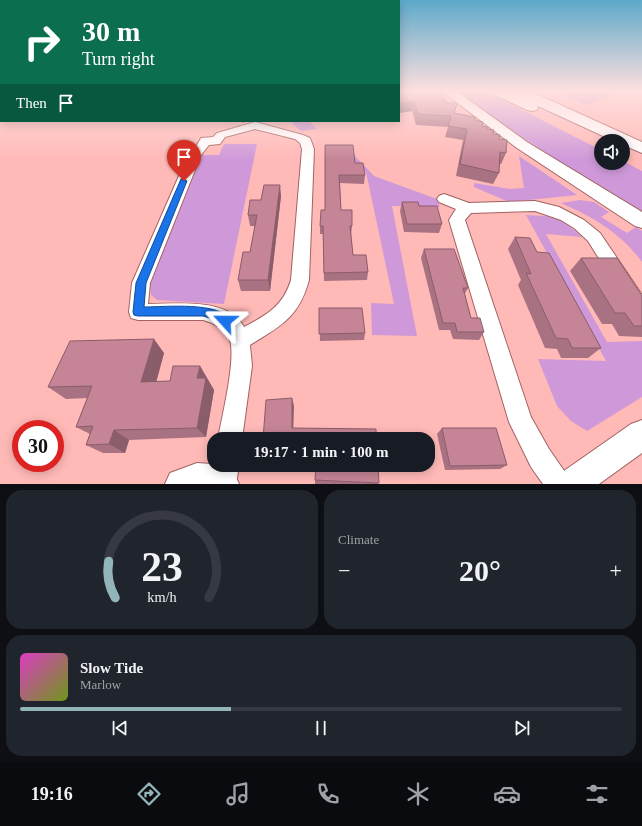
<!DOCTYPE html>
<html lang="en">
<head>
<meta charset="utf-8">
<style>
  :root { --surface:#171b24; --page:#20242c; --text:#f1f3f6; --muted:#9ea1a6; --line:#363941; --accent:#91b5b8 }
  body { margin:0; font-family:Georgia,serif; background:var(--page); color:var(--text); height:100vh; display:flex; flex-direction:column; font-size:15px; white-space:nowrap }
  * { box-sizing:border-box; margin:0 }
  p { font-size:13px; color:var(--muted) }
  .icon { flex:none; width:22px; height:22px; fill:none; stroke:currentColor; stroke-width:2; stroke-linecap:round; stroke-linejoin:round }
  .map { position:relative; height:484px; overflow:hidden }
  .side { display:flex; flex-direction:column; gap:6px; padding:6px; background:#0d0f14; flex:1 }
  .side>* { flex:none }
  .banner { position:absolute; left:0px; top:0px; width:400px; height:122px; box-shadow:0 2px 10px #0003; background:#0b6e4f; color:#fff; overflow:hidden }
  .controls { position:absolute; left:594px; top:134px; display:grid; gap:8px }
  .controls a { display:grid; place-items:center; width:36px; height:36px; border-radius:50%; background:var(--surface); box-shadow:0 2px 10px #0003; font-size:20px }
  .speed { position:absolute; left:12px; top:420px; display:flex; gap:8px; font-size:20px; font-weight:700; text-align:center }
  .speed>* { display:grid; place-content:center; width:52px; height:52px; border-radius:50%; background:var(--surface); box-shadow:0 2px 10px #0003; line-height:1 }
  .speed .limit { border:6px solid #d22; background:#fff; color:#111 }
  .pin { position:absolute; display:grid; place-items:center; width:34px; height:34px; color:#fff; margin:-41px -17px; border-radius:50% 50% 50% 0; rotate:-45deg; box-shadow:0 0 4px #0007 }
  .pin .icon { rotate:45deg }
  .me { position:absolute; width:44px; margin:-22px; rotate:294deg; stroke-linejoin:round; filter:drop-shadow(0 0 3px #0008) }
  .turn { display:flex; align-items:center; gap:14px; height:84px; padding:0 16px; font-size:18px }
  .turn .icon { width:52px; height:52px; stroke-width:2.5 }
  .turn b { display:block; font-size:28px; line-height:34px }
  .then { display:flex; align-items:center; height:38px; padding:0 16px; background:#0003; gap:8px; font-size:15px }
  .big { font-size:30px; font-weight:600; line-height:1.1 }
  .side .tile { flex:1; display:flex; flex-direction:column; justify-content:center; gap:6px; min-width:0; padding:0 14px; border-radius:16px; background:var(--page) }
  .side .dial { align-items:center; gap:0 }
  .dial svg { height:104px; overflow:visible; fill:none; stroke:var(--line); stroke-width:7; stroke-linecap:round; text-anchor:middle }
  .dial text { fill:var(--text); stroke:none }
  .song { display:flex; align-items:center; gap:12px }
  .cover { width:48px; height:48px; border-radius:6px; background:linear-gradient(135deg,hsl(310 70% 55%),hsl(80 70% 35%)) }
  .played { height:4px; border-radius:2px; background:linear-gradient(90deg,var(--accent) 35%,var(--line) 35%) }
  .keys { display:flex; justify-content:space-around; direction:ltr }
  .heat { display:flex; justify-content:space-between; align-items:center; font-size:22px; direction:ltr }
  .side .tiles { flex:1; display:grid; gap:6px; grid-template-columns:1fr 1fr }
  .tile:last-child { grid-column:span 2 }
  .trip { position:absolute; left:207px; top:432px; width:228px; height:40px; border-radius:16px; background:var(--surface); box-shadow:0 2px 10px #0003; font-weight:600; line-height:40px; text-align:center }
  .tab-bar { display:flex; height:64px; justify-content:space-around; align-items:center; background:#090b0e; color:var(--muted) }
  .tab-bar .icon { width:28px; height:28px }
  .tab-bar .on { color:var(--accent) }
  .tab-bar b { font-size:18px; color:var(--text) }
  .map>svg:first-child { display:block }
</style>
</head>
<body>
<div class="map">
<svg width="642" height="484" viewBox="0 0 642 484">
  <rect width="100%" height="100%" fill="#ffb9b7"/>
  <g fill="#cf99d9">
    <path d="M459,92H486L601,150V163H623V161L642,171V213C579,175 517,136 459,92Z"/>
    <path d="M557,92H611L616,94L586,105Z"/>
    <path d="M290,121H309L317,129L301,131Z"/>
    <path d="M224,144H257L224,304L157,300L151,295L150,281L202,155H219Z"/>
    <path d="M354,155L374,176L437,199L440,207L392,206L417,336L372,335L371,303L394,304L366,172L361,167H355Z"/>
    <path d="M519,156L577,195L509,202L474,187V183L510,189L524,188Z"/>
    <path d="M580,200L594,202L609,212L601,217L627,233L636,227L642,231V262C621,233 593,217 561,203Z"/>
    <path d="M526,215L559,217L582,237L546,234L607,342L642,341V397L587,431L571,421L557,406L538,359L606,361Z"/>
  </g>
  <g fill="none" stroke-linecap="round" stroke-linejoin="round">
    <defs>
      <g id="minor">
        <path d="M255,122L303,135L310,138L314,149L309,280C299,317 281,326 250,345L252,366L242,439H218C222,416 236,361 230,340C227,330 212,322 203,320H138L131,318L129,312L132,283L189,153L197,145L201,138L213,137L217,133ZM255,129L295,139L300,143L302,149L291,280C283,306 267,315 244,327C228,297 177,304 148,304L150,283L201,155L209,145L220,144L225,137Z"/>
        <path d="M444,194L469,203L535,201L559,207L584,220L600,233L642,295V318L635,316L588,241L574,228L561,220L535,211L471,213L465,220L531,417L549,449L567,475L571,484H543L531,467L509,422L449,220L456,209L439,202L437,199L439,196Z"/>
        <path d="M214,464V465H239L236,484H210Z"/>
      </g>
      <g id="tertiary">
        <path d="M443,92H458L527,142L642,212V228L635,226L517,148Z"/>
        <path d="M642,420V453L599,484H556L561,473L631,424Z"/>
        <path d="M197,463L212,464L234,473L239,484H165L170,473Z"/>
      </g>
      <path id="primary" d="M494,92H532L642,142V153L623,145V141H614L538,106L537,110L532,111L527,110L495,95Z"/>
    </defs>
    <use href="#minor" stroke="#a16261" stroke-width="2"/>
    <use href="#tertiary" stroke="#a16261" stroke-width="2"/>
    <use href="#primary" stroke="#a16261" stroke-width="2"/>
    <use href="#minor" fill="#fff" fill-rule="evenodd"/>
    <use href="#tertiary" fill="#fff" fill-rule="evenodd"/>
    <use href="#primary" fill="#fff" fill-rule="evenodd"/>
  </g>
  <g fill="#a97282">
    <path d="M399,92L442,99L445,102L454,113L475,120L499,139L506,153L501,164H499V173L493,184L456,176L463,140L445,137L448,127L416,125L412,111L399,113Z"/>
    <path d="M325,145L355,163L365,175L364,184L340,183L341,210L352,226L351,235L353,255L368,272L367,280L324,281L323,234H320V226L325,210Z"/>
    <path d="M281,196L270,291H241L238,280L250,252L255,226H250L248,215L261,200Z"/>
    <path d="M402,202L419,206L442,224L439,233L404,232L400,211Z"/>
    <path d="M515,237L537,252L601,348L588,358H561L557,349L545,348L518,285L521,280L508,249Z"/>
    <path d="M424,249L468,288L464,295L471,318L484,332L479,340L453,339L450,330H439L421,258Z"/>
    <path d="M581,258L642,296V337L619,336L612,324H602L570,271Z"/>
    <path d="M319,308L365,333L364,340L320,341Z"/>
    <path d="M164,353L156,382L170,381L200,366L214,390L206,437L129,440L125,453H103L86,445L90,434L76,427L87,398L66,399L48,387Z"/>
    <path d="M442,428L507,465L500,469L445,470L437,434Z"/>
    <path d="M315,480L379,483L378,484H315Z"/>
  </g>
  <g fill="#8a5d6a">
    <path d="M414,100L412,111L399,113V103Z"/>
    <path d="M242,121H249L242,123Z"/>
    <path d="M280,185L281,196L270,291L268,280Z"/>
    <path d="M154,339L164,353L153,394L141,382Z"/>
    <path d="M200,366L214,390L206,437L197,428V378Z"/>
    <path d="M292,398L294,406L293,435L292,428Z"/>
    <path d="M114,430L129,440L125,453L109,444Z"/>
  </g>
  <g fill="#c58597" stroke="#8a5d6a">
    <path d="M399,92H429L443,95L441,99H446L445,102L457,104L454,113L475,117V120L483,122L482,126L487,127V129L494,130L493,134L500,135L499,139L507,140L506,153L500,152L499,173L460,164L467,129L448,126L451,116L418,114L414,100L399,103Z"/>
    <path d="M325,145H353L355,163H363L365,175H339L341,210H352V226H350L353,255H366L368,272L324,273L323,226H320L321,210H325Z"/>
    <path d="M264,185H280L268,280H238L243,252H250L257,215H248L250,200H261Z"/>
    <path d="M402,202H418L419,206H437L442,224H407Z"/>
    <path d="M515,237L530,238L537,252L549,253L601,348H572L568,339L556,338L526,273L531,274Z"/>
    <path d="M424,249H454L468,288H463L471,318H480L484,332H457L455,323H443Z"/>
    <path d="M581,258H617L642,296V326H634L625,313H615Z"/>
    <path d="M319,308H362L365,333L319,334Z"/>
    <path d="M154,339L141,382L170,381L173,366H200L197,378H206L197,428L114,430L109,444L86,445L93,426L76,427L92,386L48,387L70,341Z"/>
    <path d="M292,398V428L376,429V439H263L266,400Z"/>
    <path d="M442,428H496L507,465L450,466Z"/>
    <path d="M316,465H378L379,483L315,480Z"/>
  </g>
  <linearGradient id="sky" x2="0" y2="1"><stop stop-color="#5ca9ca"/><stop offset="0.57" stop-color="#ffe0df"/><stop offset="1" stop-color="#ffe0df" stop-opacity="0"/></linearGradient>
  <rect width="642" height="160" fill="url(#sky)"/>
  <path fill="#1a73e8" stroke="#114b97" d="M181,179H184L187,181L146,283L144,307C163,307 222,301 231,321L229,324L225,326L213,319L203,316H138L134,315L133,312L136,283Z"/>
</svg>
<div class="controls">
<a><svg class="icon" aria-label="sound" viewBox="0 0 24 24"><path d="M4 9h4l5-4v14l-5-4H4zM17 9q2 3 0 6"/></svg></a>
</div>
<div class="speed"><div class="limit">30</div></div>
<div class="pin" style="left:184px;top:181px;background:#d93025"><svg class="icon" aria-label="arrive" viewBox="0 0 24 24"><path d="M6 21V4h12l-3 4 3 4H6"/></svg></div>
<svg class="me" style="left:225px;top:321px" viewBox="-20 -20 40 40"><path d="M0-17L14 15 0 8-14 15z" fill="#1a73e8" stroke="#fff" stroke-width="4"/></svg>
<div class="trip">19:17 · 1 min · 100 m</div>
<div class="banner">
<div class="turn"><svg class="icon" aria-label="right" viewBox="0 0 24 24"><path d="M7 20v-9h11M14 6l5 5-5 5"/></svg><div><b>30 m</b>Turn right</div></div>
<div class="then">Then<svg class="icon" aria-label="arrive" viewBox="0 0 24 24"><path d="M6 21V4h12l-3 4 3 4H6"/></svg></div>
</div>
</div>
<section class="side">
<div class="tiles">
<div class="tile dial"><svg viewBox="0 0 100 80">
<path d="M14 69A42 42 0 1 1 86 69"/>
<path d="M14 69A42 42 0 0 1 9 41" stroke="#91b5b8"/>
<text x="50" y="56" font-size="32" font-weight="700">23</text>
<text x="50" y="72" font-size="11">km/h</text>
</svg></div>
<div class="tile"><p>Climate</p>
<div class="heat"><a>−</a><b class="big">20°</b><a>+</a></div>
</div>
<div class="tile">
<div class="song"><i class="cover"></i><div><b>Slow Tide</b><p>Marlow</p></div></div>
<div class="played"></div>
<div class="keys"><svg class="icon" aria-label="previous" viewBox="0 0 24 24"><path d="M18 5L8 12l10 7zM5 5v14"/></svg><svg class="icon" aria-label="pause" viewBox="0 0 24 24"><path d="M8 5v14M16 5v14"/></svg><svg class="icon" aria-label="next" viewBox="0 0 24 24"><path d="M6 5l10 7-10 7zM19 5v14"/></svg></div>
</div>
</div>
</section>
<nav class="tab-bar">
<b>19:16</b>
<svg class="icon on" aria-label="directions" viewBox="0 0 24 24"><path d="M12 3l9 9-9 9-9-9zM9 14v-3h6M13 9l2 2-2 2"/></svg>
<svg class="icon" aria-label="music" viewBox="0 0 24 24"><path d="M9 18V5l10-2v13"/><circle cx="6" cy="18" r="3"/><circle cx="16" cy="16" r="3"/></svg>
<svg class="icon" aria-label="phone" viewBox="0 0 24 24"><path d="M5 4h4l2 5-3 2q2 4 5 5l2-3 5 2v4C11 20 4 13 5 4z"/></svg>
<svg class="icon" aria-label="climate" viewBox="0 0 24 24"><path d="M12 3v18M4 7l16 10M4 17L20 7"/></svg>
<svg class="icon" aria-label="car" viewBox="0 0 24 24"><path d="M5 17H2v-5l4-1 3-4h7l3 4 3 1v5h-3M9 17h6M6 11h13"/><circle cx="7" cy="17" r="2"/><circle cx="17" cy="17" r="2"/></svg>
<svg class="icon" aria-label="filters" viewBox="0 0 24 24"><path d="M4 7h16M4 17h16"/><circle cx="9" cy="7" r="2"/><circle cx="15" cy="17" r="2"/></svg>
</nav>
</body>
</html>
